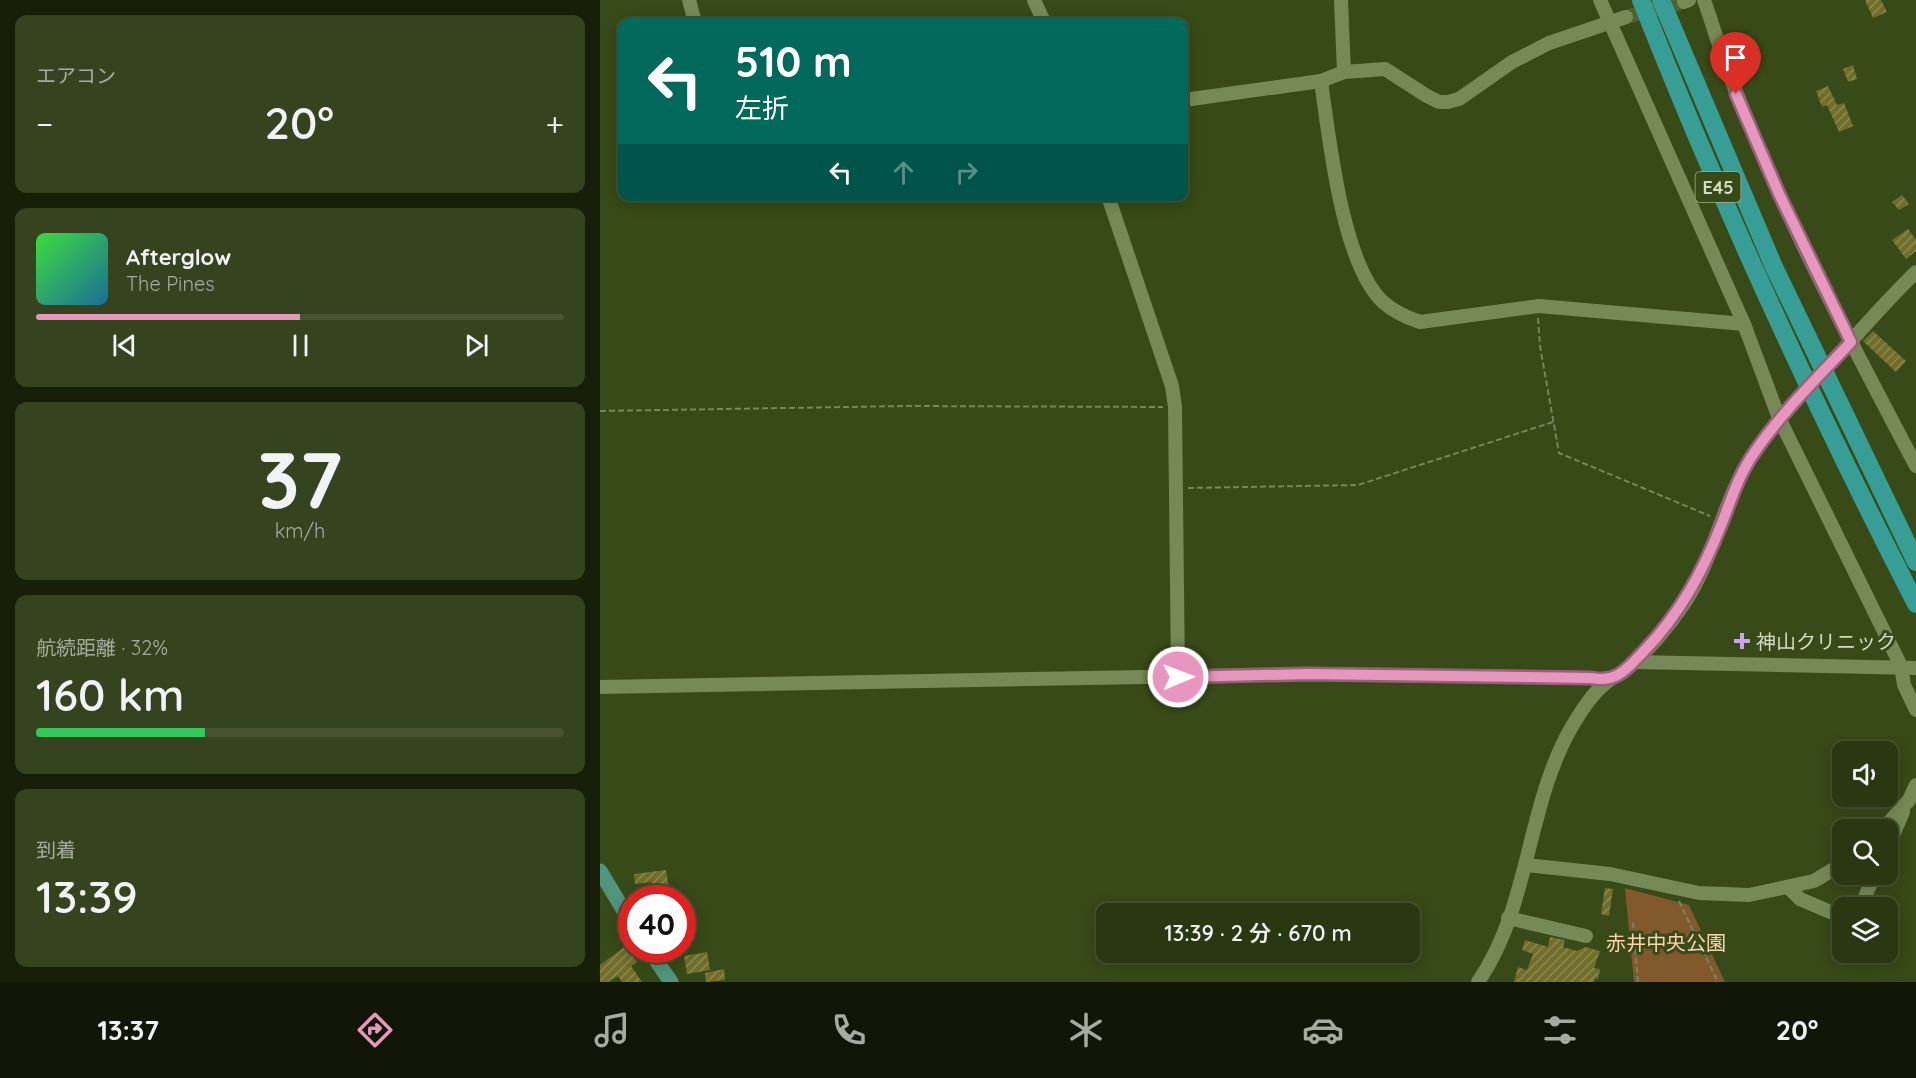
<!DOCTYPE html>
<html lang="ja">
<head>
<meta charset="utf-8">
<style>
  :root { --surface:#2a3811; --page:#36431f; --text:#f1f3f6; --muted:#a5ac9f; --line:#465231; --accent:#e797bd }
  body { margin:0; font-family:Quicksand,"Noto Sans JP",sans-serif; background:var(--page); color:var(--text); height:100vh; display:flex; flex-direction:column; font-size:22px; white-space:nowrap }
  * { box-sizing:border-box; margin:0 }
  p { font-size:20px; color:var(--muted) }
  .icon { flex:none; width:33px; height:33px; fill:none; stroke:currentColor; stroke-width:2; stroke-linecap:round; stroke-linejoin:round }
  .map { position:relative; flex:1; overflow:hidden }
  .sheet { display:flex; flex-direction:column; gap:15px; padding:15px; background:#171f09; width:600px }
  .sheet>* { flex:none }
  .hud { position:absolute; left:18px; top:18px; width:570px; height:183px; border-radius:12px; box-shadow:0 3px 15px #0003,0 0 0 2px var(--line); background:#00695c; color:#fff; overflow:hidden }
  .controls { position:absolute; left:1232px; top:741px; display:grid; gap:12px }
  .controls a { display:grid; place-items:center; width:66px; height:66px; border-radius:12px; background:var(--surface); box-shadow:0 3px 15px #0003,0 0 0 2px var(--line); font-size:30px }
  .speed { position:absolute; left:18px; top:885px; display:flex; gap:12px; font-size:30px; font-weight:700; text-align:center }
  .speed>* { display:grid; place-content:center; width:78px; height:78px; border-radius:50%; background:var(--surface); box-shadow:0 3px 15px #0003,0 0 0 2px var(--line); line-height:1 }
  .speed .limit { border:9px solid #d22; background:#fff; color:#111 }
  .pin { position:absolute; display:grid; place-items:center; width:51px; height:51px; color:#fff; margin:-62px -26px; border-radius:50% 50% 50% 0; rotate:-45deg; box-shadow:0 0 6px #0007 }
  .pin .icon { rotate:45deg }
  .me { position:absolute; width:66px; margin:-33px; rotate:89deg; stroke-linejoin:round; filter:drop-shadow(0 0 4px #0008) }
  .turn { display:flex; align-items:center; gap:21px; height:126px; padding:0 18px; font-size:27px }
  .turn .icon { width:78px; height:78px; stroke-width:2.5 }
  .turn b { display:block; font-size:42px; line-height:51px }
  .lanes { display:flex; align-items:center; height:57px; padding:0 18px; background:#0003; justify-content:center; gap:30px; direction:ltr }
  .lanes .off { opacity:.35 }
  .big { font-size:45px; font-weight:600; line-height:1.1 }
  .sheet .card { flex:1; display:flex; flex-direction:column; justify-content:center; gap:9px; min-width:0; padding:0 21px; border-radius:12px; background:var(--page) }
  .sheet .dial { align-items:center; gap:0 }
  .dial b { font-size:78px; line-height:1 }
  .song { display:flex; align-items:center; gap:18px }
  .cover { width:72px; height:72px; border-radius:9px; background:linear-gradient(135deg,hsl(120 70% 55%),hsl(200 70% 35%)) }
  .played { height:6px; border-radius:3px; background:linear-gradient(90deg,var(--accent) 50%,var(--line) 50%) }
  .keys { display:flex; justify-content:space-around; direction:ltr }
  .heat { display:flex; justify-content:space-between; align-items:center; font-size:33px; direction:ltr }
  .charge { height:9px; border-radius:4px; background:linear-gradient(90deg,#34c759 32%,var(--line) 0) }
  .trip { position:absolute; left:496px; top:903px; width:324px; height:60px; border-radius:12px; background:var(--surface); box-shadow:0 3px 15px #0003,0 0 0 2px var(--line); font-weight:600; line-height:60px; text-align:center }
  .menu { display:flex; height:96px; justify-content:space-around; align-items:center; background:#111607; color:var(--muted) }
  .menu .icon { width:42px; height:42px }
  .menu .on { color:var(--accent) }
  .menu b { font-size:27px; color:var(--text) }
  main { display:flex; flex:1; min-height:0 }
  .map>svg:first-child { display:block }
</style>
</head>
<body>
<main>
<section class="sheet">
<div class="card"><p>エアコン</p>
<div class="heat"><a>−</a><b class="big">20°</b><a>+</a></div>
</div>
<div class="card">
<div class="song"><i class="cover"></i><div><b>Afterglow</b><p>The Pines</p></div></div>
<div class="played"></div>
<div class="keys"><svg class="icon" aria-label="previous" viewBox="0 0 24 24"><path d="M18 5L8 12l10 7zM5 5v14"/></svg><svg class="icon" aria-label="pause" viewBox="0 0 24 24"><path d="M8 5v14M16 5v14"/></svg><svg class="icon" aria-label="next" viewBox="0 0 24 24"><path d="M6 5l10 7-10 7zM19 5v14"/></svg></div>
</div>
<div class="card dial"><b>37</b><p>km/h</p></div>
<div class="card"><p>航続距離 · 32%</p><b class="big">160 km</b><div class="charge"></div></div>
<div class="card"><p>到着</p><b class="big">13:39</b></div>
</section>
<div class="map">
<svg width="1316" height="982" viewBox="0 0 1316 982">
  <defs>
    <pattern id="building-hatch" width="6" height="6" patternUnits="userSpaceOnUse" patternTransform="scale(1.5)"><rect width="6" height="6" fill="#716e2b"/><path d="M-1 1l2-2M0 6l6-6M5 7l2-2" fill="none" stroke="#8b8952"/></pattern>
  </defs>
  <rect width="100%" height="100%" fill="#384a17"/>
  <path fill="#82592d" d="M1025,888L1089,905L1125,982H1034Z"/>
  <g fill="url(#building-hatch)">
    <path d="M1265,0H1281L1287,12L1273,18Z"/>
    <path d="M1253,65L1257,79L1248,82L1243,69Z"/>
    <path d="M1228,86L1237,105L1244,103L1253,126L1239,132L1227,105L1222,107L1216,91Z"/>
    <path d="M1302,195L1309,204L1299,210L1292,202Z"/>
    <path d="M1308,229L1316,240V251L1306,259L1292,240Z"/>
    <path d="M1273,331L1306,361L1296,372L1263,341Z"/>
    <path d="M66,870L70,894L55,897L52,882L35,884L34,874Z"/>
    <path d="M1005,888L1013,889L1009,916L1001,914Z"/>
    <path d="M950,937L965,940L963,947L977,951L985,947L1000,951L994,968L1000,969L998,979L995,978L994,982H914L918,967L927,970L933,954L922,950L925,940L948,947Z"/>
    <path d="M26,946L37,962L31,966L42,982H22L18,976L8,982H0V965Z"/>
    <path d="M107,952L110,970L87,974L84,956Z"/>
    <path d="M124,969L125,980L106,982L105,973Z"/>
  </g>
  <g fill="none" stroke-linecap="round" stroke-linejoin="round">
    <path stroke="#4f6031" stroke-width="14" stroke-dasharray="14 7" stroke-linecap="butt" d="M1026,17L1084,2"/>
    <g stroke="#77865d" stroke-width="2" stroke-dasharray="6 3" stroke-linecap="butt">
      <path d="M938,318L940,346L959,453L1110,516"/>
      <path d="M0,411L307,406L563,407"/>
      <path d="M588,488L758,485L953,422"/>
      <path d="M1079,901L1118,982"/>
      <path d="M1033,922L1038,982"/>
    </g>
    <g stroke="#768a57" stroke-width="14">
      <path d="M89,0L95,22"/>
      <path d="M434,0L444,22"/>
      <path d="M741,0L744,72L785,69L827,96L839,102H848L859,99L912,62L949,43L1026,17"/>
      <path d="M1000,0L1144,324L1179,418L1301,666L1304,685L1316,710"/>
      <path d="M1104,0C1115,31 1124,64 1137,94C1187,223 1252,345 1316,466"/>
      <path d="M1084,2L1089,0"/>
      <path d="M721,81C729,137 742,264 783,302C793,311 808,318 820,322L939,306L1144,324"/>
      <path d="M584,100L721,81L744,72"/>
      <path d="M508,196L572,386L575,407L578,677"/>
      <path d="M1034,662L1316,668"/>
      <path d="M0,687L708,674L991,678L1007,681"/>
      <path d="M1282,830L1309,800L1316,785"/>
      <path d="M1287,849L1303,812"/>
      <path d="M926,865L1010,874L1099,893L1149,895L1214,881L1242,864"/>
      <path d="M1189,888L1200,899L1242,917"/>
      <path d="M1260,908L1275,874"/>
      <path d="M908,918L986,936"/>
      <path d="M878,982C930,907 926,807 971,728C980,713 992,693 1007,682C1012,677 1020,675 1026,670C1048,651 1069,626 1085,602C1115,557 1122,502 1151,458C1175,419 1208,388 1238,355C1264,327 1289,298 1316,272"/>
    </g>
    <g stroke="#50967c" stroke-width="15">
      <path d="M0,871L32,924"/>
      <path d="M49,950L71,982"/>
    </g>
    <g stroke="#369e95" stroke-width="18">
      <path d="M1041,0C1122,206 1215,407 1316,604"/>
      <path d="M1061,0L1174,267L1316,562"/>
    </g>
  </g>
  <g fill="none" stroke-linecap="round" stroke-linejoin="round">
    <defs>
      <path id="route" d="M578,677L708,674L991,678C1017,683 1027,669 1044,651C1080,614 1103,571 1122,523C1131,500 1138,477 1152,456C1180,414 1216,379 1251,342L1180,196L1136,94"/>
    </defs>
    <use href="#route" stroke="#96627b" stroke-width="15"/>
    <use href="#route" stroke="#e797bd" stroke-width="10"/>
  </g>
  <path fill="#c9a5ee" stroke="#384a17" stroke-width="2" d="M1139 632h6v6h6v6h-6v6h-6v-6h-6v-6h6z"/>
  <g text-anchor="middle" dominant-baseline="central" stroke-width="6" stroke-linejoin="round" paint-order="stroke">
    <rect fill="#384a17" stroke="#a3b18f" stroke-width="1.5" x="1095.5" y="172" width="45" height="30" rx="4.5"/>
    <g font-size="18" font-weight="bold" fill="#d1ddc2">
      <text x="1118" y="187">E45</text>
    </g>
    <g font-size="20" fill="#d1ddc2" stroke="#384a17" text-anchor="start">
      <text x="1156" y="641">神山クリニック</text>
    </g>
    <g font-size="20" fill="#fdd4ab" stroke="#384a17">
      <text x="1066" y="942">赤井中央公園</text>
    </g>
  </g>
</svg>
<div class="controls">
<a><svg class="icon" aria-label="sound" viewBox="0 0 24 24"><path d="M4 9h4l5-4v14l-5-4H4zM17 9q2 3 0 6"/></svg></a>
<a><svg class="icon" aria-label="search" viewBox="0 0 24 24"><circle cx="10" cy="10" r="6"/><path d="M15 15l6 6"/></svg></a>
<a><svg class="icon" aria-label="layers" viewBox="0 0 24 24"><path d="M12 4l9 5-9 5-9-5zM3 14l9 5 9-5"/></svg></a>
</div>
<div class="speed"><div class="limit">40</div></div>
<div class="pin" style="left:1136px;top:94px;background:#d93025"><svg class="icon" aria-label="arrive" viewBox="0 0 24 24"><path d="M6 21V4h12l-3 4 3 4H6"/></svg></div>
<svg class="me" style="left:578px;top:677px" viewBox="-20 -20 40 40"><circle r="17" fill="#e797bd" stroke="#fff" stroke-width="3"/><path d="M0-11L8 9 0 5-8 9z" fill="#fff"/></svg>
<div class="trip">13:39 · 2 分 · 670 m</div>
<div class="hud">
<div class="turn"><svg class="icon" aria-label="left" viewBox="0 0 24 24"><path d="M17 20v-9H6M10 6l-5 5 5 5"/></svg><div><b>510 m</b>左折</div></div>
<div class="lanes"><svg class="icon" aria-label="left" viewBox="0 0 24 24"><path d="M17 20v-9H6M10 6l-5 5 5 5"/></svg><svg class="icon off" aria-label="ahead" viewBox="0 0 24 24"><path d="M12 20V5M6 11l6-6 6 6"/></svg><svg class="icon off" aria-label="right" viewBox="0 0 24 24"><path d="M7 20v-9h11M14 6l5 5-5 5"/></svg></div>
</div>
</div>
</main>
<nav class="menu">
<b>13:37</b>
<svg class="icon on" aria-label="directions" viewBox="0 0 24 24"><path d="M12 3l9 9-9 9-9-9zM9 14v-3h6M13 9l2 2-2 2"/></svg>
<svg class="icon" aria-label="music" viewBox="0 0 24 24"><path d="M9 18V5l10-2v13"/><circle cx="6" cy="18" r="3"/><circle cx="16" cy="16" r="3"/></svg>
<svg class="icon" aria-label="phone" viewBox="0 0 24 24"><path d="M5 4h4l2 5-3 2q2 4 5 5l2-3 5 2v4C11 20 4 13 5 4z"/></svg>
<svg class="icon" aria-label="climate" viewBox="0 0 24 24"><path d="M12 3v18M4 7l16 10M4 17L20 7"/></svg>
<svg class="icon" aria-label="car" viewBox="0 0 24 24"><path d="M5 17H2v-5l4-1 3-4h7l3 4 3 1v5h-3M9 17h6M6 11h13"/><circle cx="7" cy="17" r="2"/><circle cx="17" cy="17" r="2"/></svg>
<svg class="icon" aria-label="filters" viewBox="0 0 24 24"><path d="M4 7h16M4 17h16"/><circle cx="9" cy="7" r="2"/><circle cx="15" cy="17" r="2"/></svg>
<b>20°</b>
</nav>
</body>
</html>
